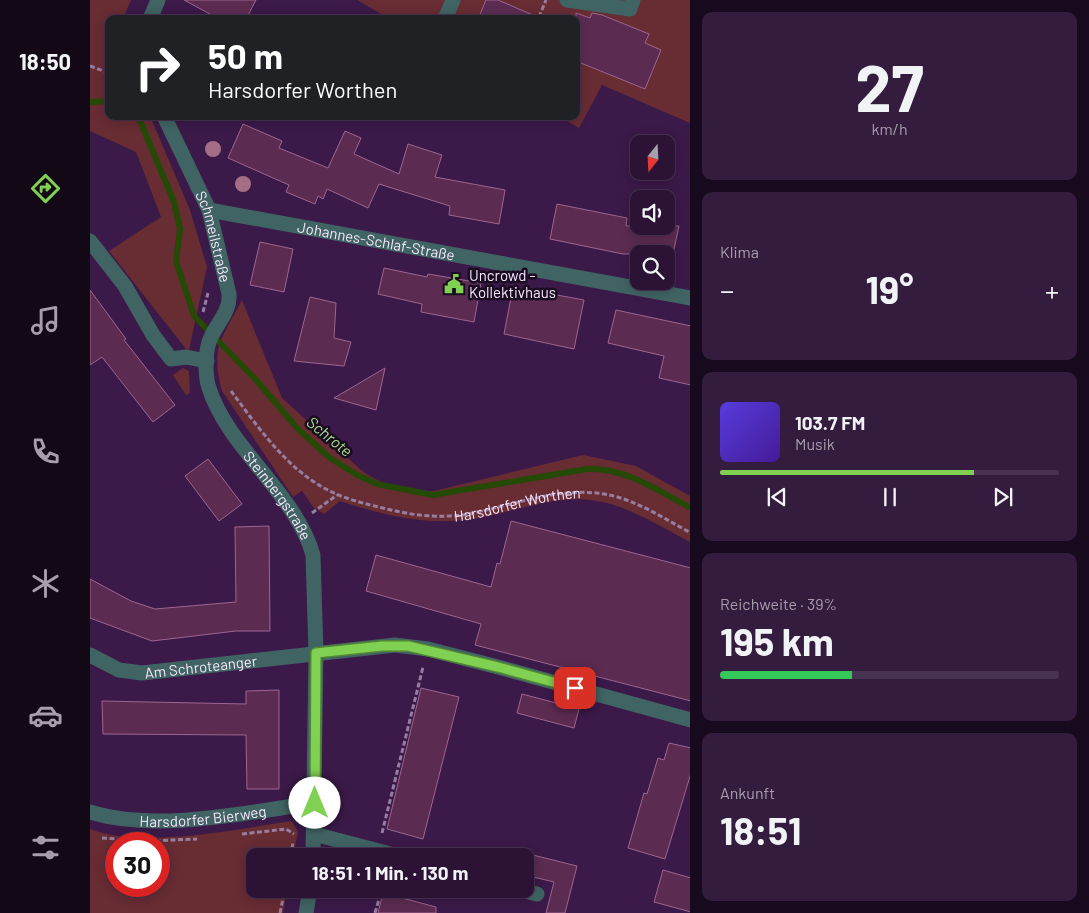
<!DOCTYPE html>
<html lang="de">
<head>
<meta charset="utf-8">
<style>
  :root { --surface:#2c1336; --page:#341c3e; --text:#f1f3f6; --muted:#a69ead; --line:#483251; --accent:#80d051 }
  body { margin:0; font-family:Barlow,sans-serif; background:var(--page); color:var(--text); height:100vh; display:flex; flex-direction:column; font-size:19px; white-space:nowrap }
  * { box-sizing:border-box; margin:0 }
  p { font-size:16px; color:var(--muted) }
  .icon { flex:none; width:28px; height:28px; fill:none; stroke:currentColor; stroke-width:2; stroke-linecap:round; stroke-linejoin:round }
  .map { position:relative; flex:1; overflow:hidden }
  .details { display:flex; flex-direction:column; gap:12px; padding:12px; background:#180a1e; width:399px }
  .details>* { flex:none }
  .banner { position:absolute; left:15px; top:15px; width:475px; height:105px; border-radius:10px; box-shadow:0 2px 12px #0003,0 0 0 1px var(--line); background:#202124; color:#fff; overflow:hidden }
  .needle { width:32px; rotate:198deg }
  .fabs { position:absolute; left:540px; top:135px; display:grid; gap:10px }
  .fabs a { display:grid; place-items:center; width:45px; height:45px; border-radius:10px; background:var(--surface); box-shadow:0 2px 12px #0003,0 0 0 1px var(--line); font-size:25px }
  .speed { position:absolute; left:15px; top:832px; display:flex; gap:10px; font-size:25px; font-weight:700; text-align:center }
  .speed>* { display:grid; place-content:center; width:65px; height:65px; border-radius:50%; background:var(--surface); box-shadow:0 2px 12px #0003,0 0 0 1px var(--line); line-height:1 }
  .speed .limit { border:8px solid #d22; background:#fff; color:#111 }
  .pin { position:absolute; display:grid; place-items:center; width:42px; height:42px; color:#fff; margin:-21px; border-radius:10px; box-shadow:0 2px 8px #0006 }
  .me { position:absolute; width:55px; margin:-28px; rotate:0deg; stroke-linejoin:round; filter:drop-shadow(0 0 4px #0008) }
  .turn { display:flex; align-items:center; gap:18px; height:105px; padding:0 20px; font-size:22px }
  .turn .icon { width:65px; height:65px; stroke-width:2.5 }
  .turn b { display:block; font-size:35px; line-height:42px }
  .big { font-size:38px; font-weight:700; line-height:1.1 }
  .details .card { flex:1; display:flex; flex-direction:column; justify-content:center; gap:8px; min-width:0; padding:0 18px; border-radius:10px; background:var(--page) }
  .details .dial { align-items:center; gap:0 }
  .dial b { font-size:65px; line-height:1 }
  .song { display:flex; align-items:center; gap:15px }
  .cover { width:60px; height:60px; border-radius:8px; background:linear-gradient(135deg,hsl(250 70% 55%),hsl(260 70% 35%)) }
  .played { height:5px; border-radius:2px; background:linear-gradient(90deg,var(--accent) 75%,var(--line) 75%) }
  .keys { display:flex; justify-content:space-around; direction:ltr }
  .heat { display:flex; justify-content:space-between; align-items:center; font-size:28px; direction:ltr }
  .charge { height:8px; border-radius:4px; background:linear-gradient(90deg,#34c759 39%,var(--line) 0) }
  .trip { position:absolute; left:156px; top:848px; width:288px; height:50px; border-radius:10px; background:var(--surface); box-shadow:0 2px 12px #0003,0 0 0 1px var(--line); font-weight:700; line-height:50px; text-align:center }
  main { display:flex; flex:1; min-height:0 }
  .dock { display:flex; flex-direction:column; width:90px; justify-content:space-around; align-items:center; background:#120816; color:var(--muted) }
  .dock .icon { width:35px; height:35px }
  .dock .current { color:var(--accent) }
  .dock b { font-size:22px; color:var(--text) }
  .map>svg:first-child { display:block }
</style>
</head>
<body>
<main>
<nav class="dock">
<b>18:50</b>
<svg class="icon current" aria-label="directions" viewBox="0 0 24 24"><path d="M12 3l9 9-9 9-9-9zM9 14v-3h6M13 9l2 2-2 2"/></svg>
<svg class="icon" aria-label="music" viewBox="0 0 24 24"><path d="M9 18V5l10-2v13"/><circle cx="6" cy="18" r="3"/><circle cx="16" cy="16" r="3"/></svg>
<svg class="icon" aria-label="phone" viewBox="0 0 24 24"><path d="M5 4h4l2 5-3 2q2 4 5 5l2-3 5 2v4C11 20 4 13 5 4z"/></svg>
<svg class="icon" aria-label="climate" viewBox="0 0 24 24"><path d="M12 3v18M4 7l16 10M4 17L20 7"/></svg>
<svg class="icon" aria-label="car" viewBox="0 0 24 24"><path d="M5 17H2v-5l4-1 3-4h7l3 4 3 1v5h-3M9 17h6M6 11h13"/><circle cx="7" cy="17" r="2"/><circle cx="17" cy="17" r="2"/></svg>
<svg class="icon" aria-label="filters" viewBox="0 0 24 24"><path d="M4 7h16M4 17h16"/><circle cx="9" cy="7" r="2"/><circle cx="15" cy="17" r="2"/></svg>
</nav>
<div class="map">
<svg width="601" height="913" viewBox="0 0 601 913">
  <rect width="100%" height="100%" fill="#3b1948"/>
  <g fill="#682c33" fill-rule="evenodd">
    <path d="M0,0H41L33,19H19V54L14,67L15,80L19,82V116H60L100,210L117,267L99,350L96,349L19,251L71,217L46,152L0,131Z"/>
    <path d="M267,0H600V123L512,85L489,128L469,116H486V19H300Z"/>
    <path d="M152,300L192,398L271,470C292,486 318,491 344,491L493,455L546,466L600,496V542C571,527 539,506 507,501C465,494 428,511 388,518C340,527 295,516 250,501L234,514L223,507L212,491L203,497L132,391C120,347 132,338 152,300Z"/>
    <path d="M93,368L99,371L100,393L96,395L83,375Z"/>
    <path d="M202,821L208,832L203,856H165V889H197L193,913H0V829C51,849 147,829 202,821ZM26,844H69V886H26Z"/>
  </g>
  <g fill="none" stroke-linecap="round" stroke-linejoin="round">
    <g stroke="#244a06" stroke-width="6">
      <path d="M0,102L19,101"/>
      <path d="M48,116L84,202L90,229L86,261L104,316L167,381L208,429L240,458L267,475L287,484L343,495L497,469C535,467 568,491 601,508"/>
    </g>
  </g>
  <g fill="#5c2b52" stroke="#9d6690">
    <path d="M94,0H166L156,19H129Z"/>
    <path d="M396,0H408L452,19H388Z"/>
    <path d="M486,13L500,18L502,13L512,15L559,34L555,43L571,50L555,89L486,61Z"/>
    <path d="M153,124L192,141L189,148L238,168L255,131L271,138L264,154L309,174L318,144L352,155L345,177L415,190L409,224L359,215L360,206L289,184L278,208L237,189L233,199L228,196L225,204L196,192L199,185L138,158Z"/>
    <path d="M467,204L537,218L536,226H589L583,254H533L460,239Z"/>
    <path d="M170,242L203,249L194,292L160,285Z"/>
    <path d="M294,268L337,277L338,274L391,283L384,322L331,312L332,304L288,294Z"/>
    <path d="M423,287L494,300L484,349L414,334Z"/>
    <path d="M0,290L36,339L34,340L85,405L63,422L12,357L0,365Z"/>
    <path d="M220,297L246,303L244,338L261,342L254,366L204,361Z"/>
    <path d="M526,310L601,326V385L569,378L574,356L518,343Z"/>
    <path d="M295,368L286,410L244,398Z"/>
    <path d="M118,459L152,504L129,521L95,476Z"/>
    <path d="M421,521L601,568V701L385,645L391,624L276,591L286,555L401,587L407,563L410,564Z"/>
    <path d="M179,526L180,631H146L62,641L0,618V579L41,601L65,609L146,602L145,527Z"/>
    <path d="M331,688L369,697L333,839L297,829Z"/>
    <path d="M189,690V789H157L156,735L13,734L12,701L156,704V691Z"/>
    <path d="M432,694L489,709L484,728L427,713Z"/>
    <path d="M579,743L601,748V773L575,859L538,848L554,793L557,794L568,758L574,760Z"/>
    <path d="M435,853L487,866L475,913H456L464,882L435,875Z"/>
    <path d="M573,870L601,878V912L564,902Z"/>
    <path d="M293,893L346,907V913H288Z"/>
  </g>
  <g fill="none" stroke-linecap="round" stroke-linejoin="round">
    <g stroke="#977ea1" stroke-width="3" stroke-dasharray="5 2.5" stroke-linecap="butt">
      <path d="M449,17L456,0"/>
      <path d="M0,66L19,73"/>
      <path d="M113,312L118,293"/>
      <path id="s1" d="M141,391C168,427 196,468 236,489C254,499 276,504 297,509C325,516 354,519 383,513C426,504 470,487 514,494C545,499 573,518 601,533"/>
      <path d="M222,513L247,495"/>
      <path d="M292,833L333,667"/>
      <path d="M152,834L196,829L204,834"/>
      <path d="M12,838L42,840"/>
      <path d="M58,841L107,839"/>
      <path d="M201,856L203,842"/>
      <path d="M190,913L195,889"/>
      <path d="M285,913L292,889"/>
    </g>
    <g stroke="#406363" stroke-width="15">
      <path d="M477,0L540,9L543,0"/>
      <path d="M60,19L68,0"/>
      <path d="M355,19L363,0"/>
      <path id="s2" d="M74,116L119,210L139,294C141,312 124,326 119,342C115,355 115,376 119,388C138,448 206,494 223,555L226,653L223,856"/>
      <path id="s3" d="M119,210L601,298"/>
      <path d="M0,241L35,286L63,335L81,359L96,357L117,361"/>
      <path id="s4" d="M0,655L29,670L52,673L305,645L338,649L408,667L601,720"/>
      <path id="s5" d="M0,812C66,833 157,812 225,803"/>
      <path d="M224,834L308,856"/>
      <path d="M427,889L447,894"/>
      <path d="M216,913L220,889"/>
    </g>
  </g>
  <g fill="#a46f86">
    <circle cx="123" cy="149" r="8"/>
    <circle cx="153" cy="184" r="8"/>
  </g>
  <g fill="none" stroke-linecap="round" stroke-linejoin="round">
    <defs>
      <path id="route" d="M225,803L226,653L292,646H318L408,667L485,688"/>
    </defs>
    <use href="#route" stroke="#538735" stroke-width="12"/>
    <use href="#route" stroke="#80d051" stroke-width="9"/>
  </g>
  <defs>
    <symbol id="civic-bare" viewBox="-9 -9 18 18"><path d="M-.6-6.5H3V-4.5H.6V-3L4-1V1h2V6H-6V1h2V-1L-.6-3ZM-1.2 2.5V6h2.4V2.5Z" fill="#80d051" stroke="#1a0c20" stroke-width="2.5" paint-order="stroke"/></symbol>
  </defs>
  <g fill-rule="evenodd">
    <use href="#civic-bare" x="350" y="270" width="28" height="28"/>
  </g>
  <g text-anchor="middle" dominant-baseline="central" stroke-width="5" stroke-linejoin="round" paint-order="stroke">
    <g font-size="15" fill="#f6e6fd" stroke="#1a0c20">
      <text stroke="none"><textPath href="#s2" startOffset="131">Schmeilstraße</textPath></text>
      <text stroke="none"><textPath href="#s3" startOffset="170">Johannes-Schlaf-Straße</textPath></text>
      <text stroke="none"><textPath href="#s2" startOffset="418">Steinbergstraße</textPath></text>
      <text stroke="none"><textPath href="#s1" startOffset="334">Harsdorfer Worthen</textPath></text>
      <text stroke="none"><textPath href="#s4" startOffset="115">Am Schroteanger</textPath></text>
      <text stroke="none"><textPath href="#s5" startOffset="114">Harsdorfer Bierweg</textPath></text>
    </g>
    <g font-size="15" fill="#f6e6fd" stroke="#1a0c20" text-anchor="start">
      <text x="379" y="275">Uncrowd -<tspan x="379" dy="17">Kollektivhaus</tspan></text>
    </g>
    <g font-size="16" font-style="italic" fill="#a3de85" stroke="#1a0c20">
      <text transform="translate(240 436) rotate(39)">Schrote</text>
    </g>
  </g>
</svg>
<div class="fabs">
<a><svg class="needle" viewBox="-14 -14 28 28"><path d="M0-13l5 13h-10z" fill="#e53935"/><path d="M0 13l5-13h-10z" fill="#a69ead"/></svg></a>
<a><svg class="icon" aria-label="sound" viewBox="0 0 24 24"><path d="M4 9h4l5-4v14l-5-4H4zM17 9q2 3 0 6"/></svg></a>
<a><svg class="icon" aria-label="search" viewBox="0 0 24 24"><circle cx="10" cy="10" r="6"/><path d="M15 15l6 6"/></svg></a>
</div>
<div class="speed"><div class="limit">30</div></div>
<div class="pin" style="left:485px;top:688px;background:#d93025"><svg class="icon" aria-label="arrive" viewBox="0 0 24 24"><path d="M6 21V4h12l-3 4 3 4H6"/></svg></div>
<svg class="me" style="left:225px;top:803px" viewBox="-20 -20 40 40"><circle r="19" fill="#fff"/><path d="M0-13L10 11 0 6-10 11z" fill="#80d051"/></svg>
<div class="trip">18:51 · 1 Min. · 130 m</div>
<div class="banner">
<div class="turn"><svg class="icon" aria-label="right" viewBox="0 0 24 24"><path d="M7 20v-9h11M14 6l5 5-5 5"/></svg><div><b>50 m</b>Harsdorfer Worthen</div></div>
</div>
</div>
<section class="details">
<div class="card dial"><b>27</b><p>km/h</p></div>
<div class="card"><p>Klima</p>
<div class="heat"><a>−</a><b class="big">19°</b><a>+</a></div>
</div>
<div class="card">
<div class="song"><i class="cover"></i><div><b>103.7 FM</b><p>Musik</p></div></div>
<div class="played"></div>
<div class="keys"><svg class="icon" aria-label="previous" viewBox="0 0 24 24"><path d="M18 5L8 12l10 7zM5 5v14"/></svg><svg class="icon" aria-label="pause" viewBox="0 0 24 24"><path d="M8 5v14M16 5v14"/></svg><svg class="icon" aria-label="next" viewBox="0 0 24 24"><path d="M6 5l10 7-10 7zM19 5v14"/></svg></div>
</div>
<div class="card"><p>Reichweite · 39%</p><b class="big">195 km</b><div class="charge"></div></div>
<div class="card"><p>Ankunft</p><b class="big">18:51</b></div>
</section>
</main>
</body>
</html>
